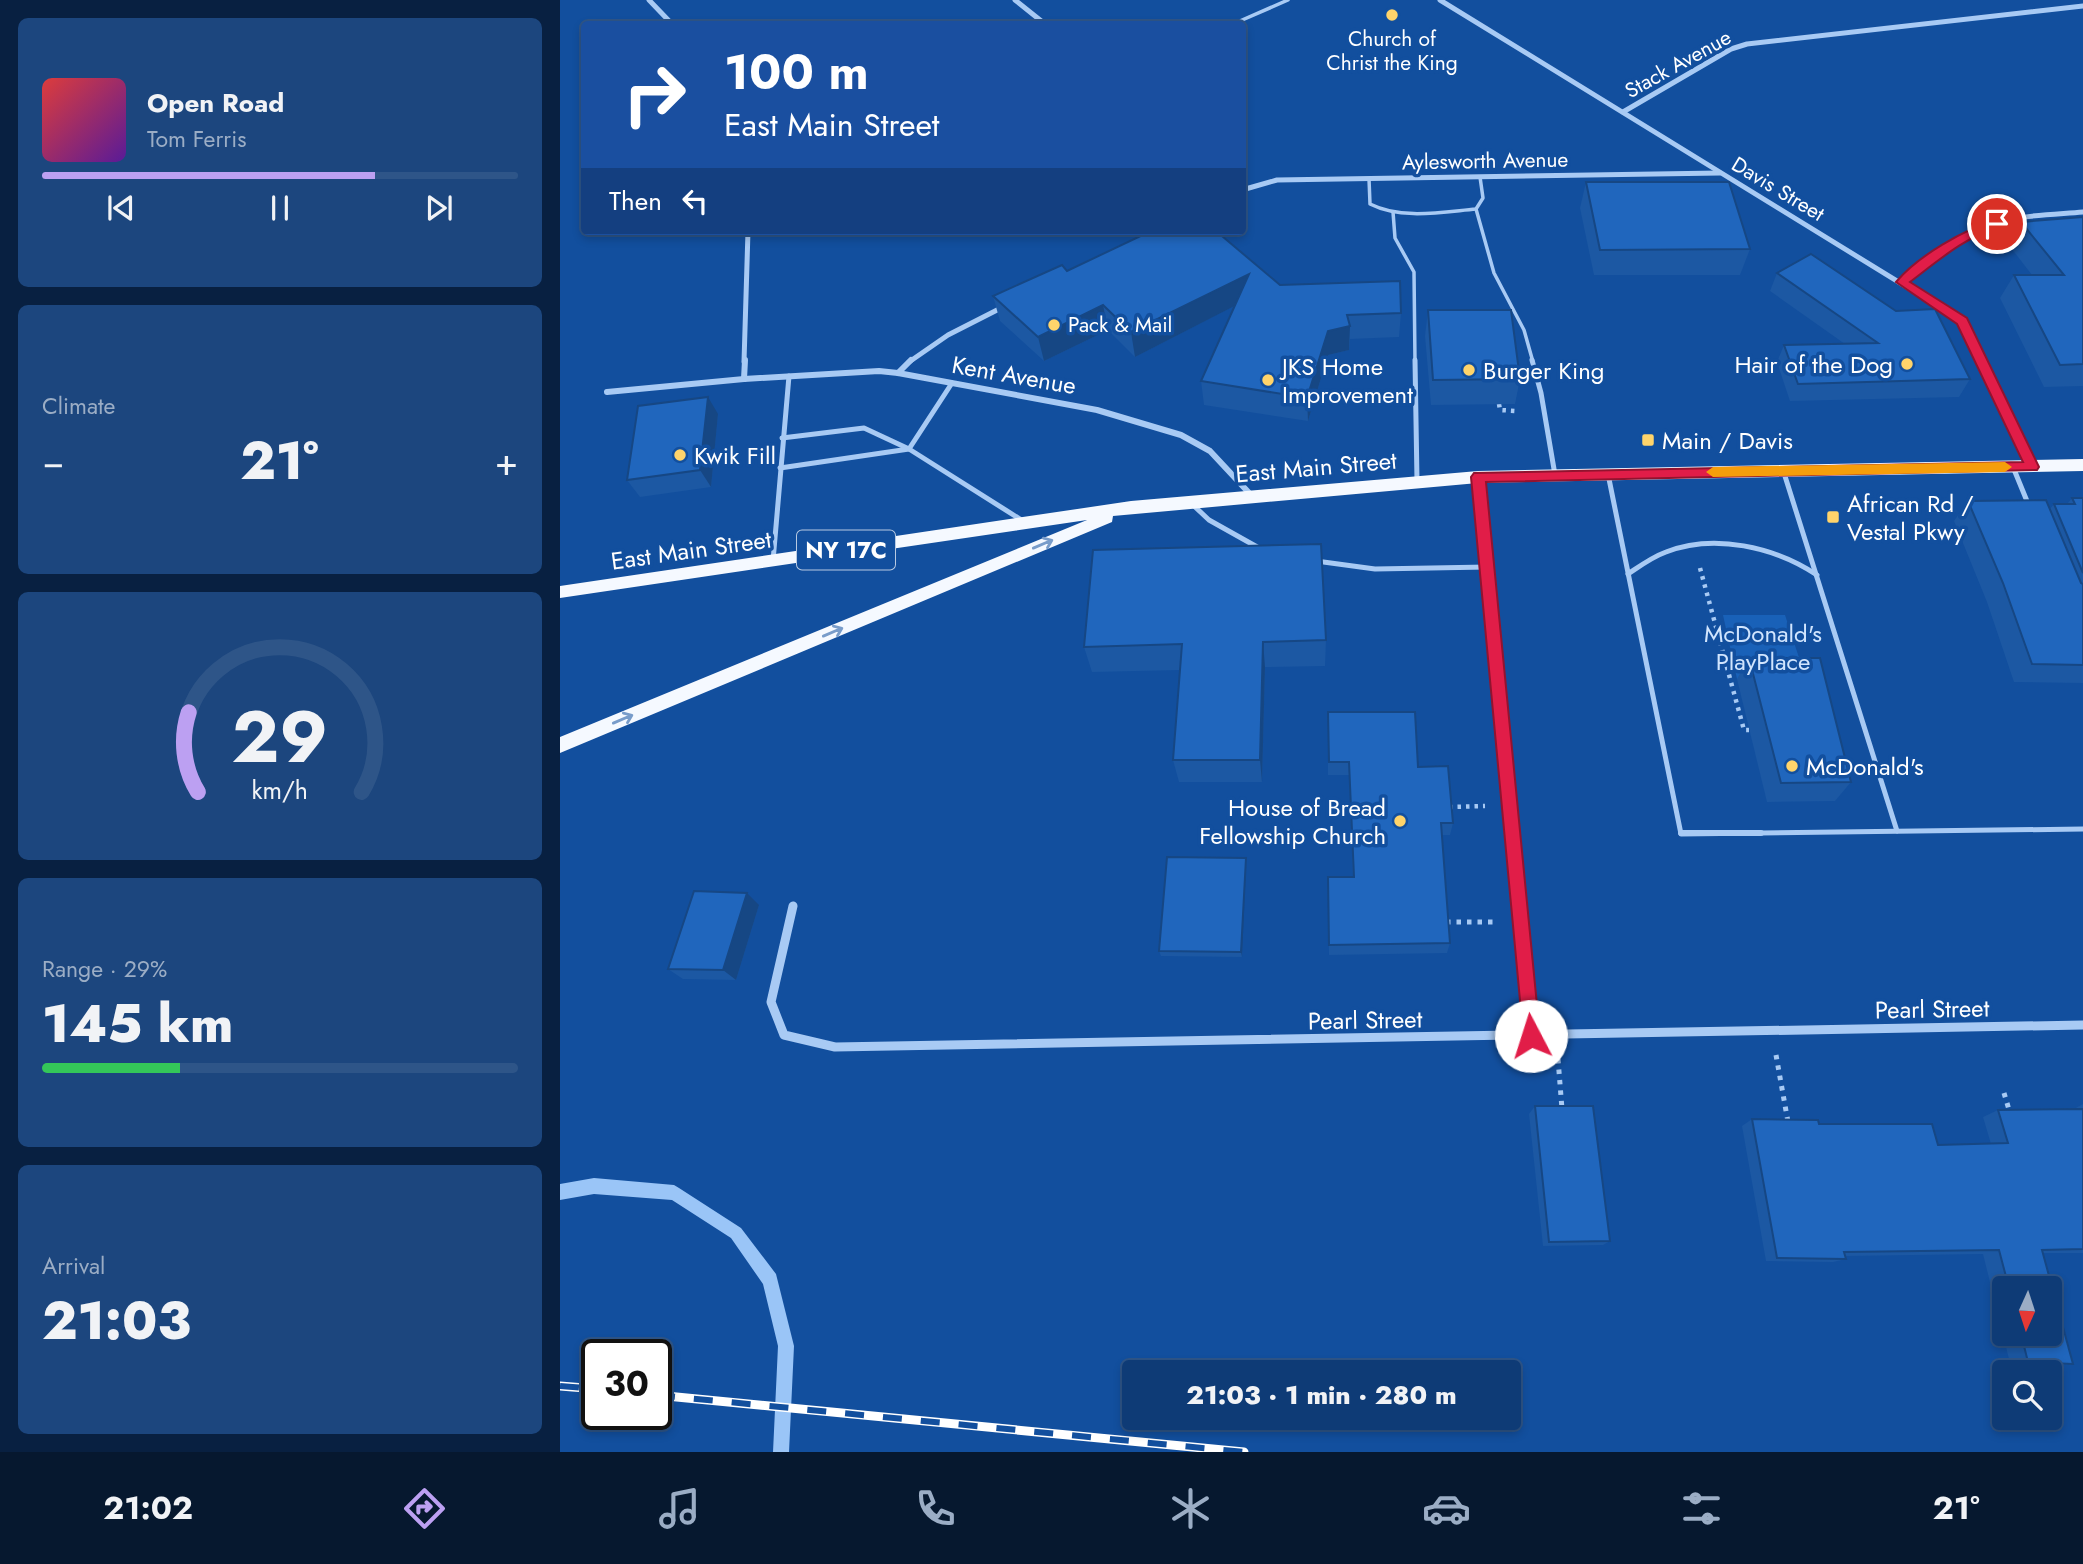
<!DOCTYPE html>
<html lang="en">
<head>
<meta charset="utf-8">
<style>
  :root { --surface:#0e3b76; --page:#1c467e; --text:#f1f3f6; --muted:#9badc5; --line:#2e5588; --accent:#bca0f2 }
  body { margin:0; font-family:Jost,sans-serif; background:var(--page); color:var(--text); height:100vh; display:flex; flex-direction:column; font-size:26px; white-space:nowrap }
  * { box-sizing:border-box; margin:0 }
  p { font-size:23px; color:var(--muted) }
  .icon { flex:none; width:38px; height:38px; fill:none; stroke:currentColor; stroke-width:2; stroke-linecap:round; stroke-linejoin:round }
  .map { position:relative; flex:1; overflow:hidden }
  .drawer { display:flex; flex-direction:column; gap:18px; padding:18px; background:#082041; width:560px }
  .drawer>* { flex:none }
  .hud { position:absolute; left:21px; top:21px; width:665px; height:214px; border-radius:7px; box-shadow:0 4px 10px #0003,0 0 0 2px var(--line); background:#1a4fa0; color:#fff; overflow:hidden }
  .needle { width:46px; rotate:183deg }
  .buttons { position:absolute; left:1432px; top:1276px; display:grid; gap:14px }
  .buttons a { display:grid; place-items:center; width:70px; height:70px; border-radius:7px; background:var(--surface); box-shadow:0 4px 10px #0003,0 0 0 2px var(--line); font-size:35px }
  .speed { position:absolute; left:21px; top:1339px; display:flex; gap:14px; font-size:35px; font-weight:700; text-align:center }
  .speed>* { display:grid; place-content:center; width:91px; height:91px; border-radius:50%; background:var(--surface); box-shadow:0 4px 10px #0003,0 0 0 2px var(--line); line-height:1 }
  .speed .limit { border:4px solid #111; border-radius:10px; background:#fff; color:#111 }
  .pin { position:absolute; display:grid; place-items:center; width:60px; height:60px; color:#fff; margin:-30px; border:4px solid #fff; border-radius:50%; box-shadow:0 2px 7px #0007 }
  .me { position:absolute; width:77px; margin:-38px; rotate:355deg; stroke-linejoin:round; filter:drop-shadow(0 0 5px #0008) }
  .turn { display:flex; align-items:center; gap:24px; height:147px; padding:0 28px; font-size:32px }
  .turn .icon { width:91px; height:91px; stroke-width:2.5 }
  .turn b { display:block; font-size:49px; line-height:60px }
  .then { display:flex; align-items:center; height:66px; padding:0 28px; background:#0003; gap:14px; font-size:26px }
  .big { font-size:52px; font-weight:800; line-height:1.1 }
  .drawer .widget { flex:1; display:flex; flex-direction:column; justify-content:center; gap:10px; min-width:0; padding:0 24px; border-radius:10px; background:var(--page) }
  .drawer .dial { align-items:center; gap:0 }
  .dial svg { height:182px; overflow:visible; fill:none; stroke:var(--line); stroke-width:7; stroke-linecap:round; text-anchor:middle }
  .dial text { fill:var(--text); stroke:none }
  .song { display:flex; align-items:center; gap:21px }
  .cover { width:84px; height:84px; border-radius:10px; background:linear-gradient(135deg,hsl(0 70% 55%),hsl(270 70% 35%)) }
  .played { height:7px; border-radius:4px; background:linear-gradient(90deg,var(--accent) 70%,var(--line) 70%) }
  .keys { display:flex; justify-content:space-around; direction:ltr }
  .heat { display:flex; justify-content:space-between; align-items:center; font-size:38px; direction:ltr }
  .charge { height:10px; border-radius:5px; background:linear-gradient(90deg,#34c759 29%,var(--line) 0) }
  .trip { position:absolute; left:562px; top:1360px; width:399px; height:70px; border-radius:7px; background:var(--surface); box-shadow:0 4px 10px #0003,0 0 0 2px var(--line); font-weight:800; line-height:70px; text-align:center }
  .tab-bar { display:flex; height:112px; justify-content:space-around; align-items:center; background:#06182f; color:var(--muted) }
  .tab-bar .icon { width:49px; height:49px }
  .tab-bar .on { color:var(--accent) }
  .tab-bar b { font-size:32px; color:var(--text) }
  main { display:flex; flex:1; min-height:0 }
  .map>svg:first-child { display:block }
</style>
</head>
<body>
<main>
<section class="drawer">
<div class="widget">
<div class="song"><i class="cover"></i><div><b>Open Road</b><p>Tom Ferris</p></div></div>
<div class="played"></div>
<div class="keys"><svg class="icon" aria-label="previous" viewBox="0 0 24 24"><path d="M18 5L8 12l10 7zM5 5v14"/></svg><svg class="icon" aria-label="pause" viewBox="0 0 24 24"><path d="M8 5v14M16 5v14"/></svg><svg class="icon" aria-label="next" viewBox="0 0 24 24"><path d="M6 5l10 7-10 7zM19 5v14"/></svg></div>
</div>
<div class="widget"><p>Climate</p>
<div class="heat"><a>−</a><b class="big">21°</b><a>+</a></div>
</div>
<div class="widget dial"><svg viewBox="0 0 100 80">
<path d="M14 69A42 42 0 1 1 86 69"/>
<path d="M14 69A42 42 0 0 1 10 34" stroke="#bca0f2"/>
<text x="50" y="56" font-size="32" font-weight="700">29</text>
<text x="50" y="72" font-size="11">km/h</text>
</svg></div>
<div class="widget"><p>Range · 29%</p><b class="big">145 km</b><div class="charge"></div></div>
<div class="widget"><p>Arrival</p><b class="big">21:03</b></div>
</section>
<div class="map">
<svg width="1523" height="1452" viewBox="0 0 1523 1452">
  <rect width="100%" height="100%" fill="#124f9e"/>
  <path fill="#1961b8" d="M1163,615H1225L1246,679H1177Z"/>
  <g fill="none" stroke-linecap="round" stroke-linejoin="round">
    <path fill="#9ac5f7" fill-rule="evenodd" d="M34,1178L114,1185L119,1188L181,1228L216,1274L234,1346L229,1452H213L218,1346L203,1284L171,1238L112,1200L34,1194L0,1200V1184Z"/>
    <g stroke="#a8caf4" stroke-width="4.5" stroke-dasharray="3.5 5" stroke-linecap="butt">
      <path d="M939,404L940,410L956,411"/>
      <path d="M1140,568L1184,730H1189"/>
      <path d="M889,807L925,806"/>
    </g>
    <g stroke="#a8caf4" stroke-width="5" stroke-dasharray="4.5 6" stroke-linecap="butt">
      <path d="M886,922H937"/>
      <path d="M1216,1055L1228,1122"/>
      <path d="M998,1059L1002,1109"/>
      <path d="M1444,1093L1450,1113"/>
    </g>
    <g stroke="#a8caf4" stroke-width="3.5">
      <path d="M673,24L728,0"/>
      <path d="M809,179L810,204C842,220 882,212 916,209L923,198L920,177"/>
      <path d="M916,209L934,273L964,330L973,362"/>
      <path d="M833,212L835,238L854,272L855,362"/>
    </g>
    <g stroke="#a8caf4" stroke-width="5">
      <path d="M855,360L857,481"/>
      <path d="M972,360L981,393L995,475"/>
      <path d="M222,438L304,428L349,449L463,521"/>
      <path d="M1453,467L1469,506"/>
      <path d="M220,468L349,449L392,383"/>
      <path d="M1224,473L1337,831"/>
      <path d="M1048,474L1121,834L1523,829"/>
      <path d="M632,504L649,520L699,548"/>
      <path d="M213,561L229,376"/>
      <path d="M756,561L815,569L927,567"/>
      <path d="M1068,574C1080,566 1092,557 1106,552C1154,533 1215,547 1257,575"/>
    </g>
    <path stroke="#a8caf4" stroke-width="6" d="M1121,833H1201"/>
    <g stroke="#a8caf4" stroke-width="5">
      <path d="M89,0L112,24"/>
      <path d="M455,0L485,24"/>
      <path d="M880,0L1402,321L1422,362"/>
      <path d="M1063,112L1171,49L1187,44L1523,6"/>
      <path d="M682,190L717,180L1160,173"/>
      <path d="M1342,282C1365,263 1389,241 1417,229C1450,215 1488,215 1523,212"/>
      <path d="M184,362L188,231"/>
      <path d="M349,362L388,335L443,307"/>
    </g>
    <g stroke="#a8caf4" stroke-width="6">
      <path d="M1421,360L1472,466"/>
      <path d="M338,373L351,360"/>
      <path d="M184,379L185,360"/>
      <path d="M47,392L184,379L319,371L338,373L537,410L621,435L650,451L691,495"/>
      <path d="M918,477L952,835"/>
    </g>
    <g stroke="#a8caf4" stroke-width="9">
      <path d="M952,833L971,1036"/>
      <path d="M233,906L211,1002L224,1035L275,1047L1523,1025"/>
    </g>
    <path fill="#f5f9ff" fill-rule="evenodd" d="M1523,459V471L918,483L553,516L552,522L0,753V737L527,520L0,598V586L571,501L918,471Z"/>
    <defs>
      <g id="rail">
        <path d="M0,1386L37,1389"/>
        <path d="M96,1395L684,1452"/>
      </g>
    </defs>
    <use href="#rail" stroke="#fff" stroke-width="9"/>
    <use href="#rail" stroke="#124f9e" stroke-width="6" stroke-dasharray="19" stroke-linecap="butt"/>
  </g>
  <g fill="#1c58a3" fill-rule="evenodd">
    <path d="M1026,182L1190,249L1180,275H1034L1020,208Z"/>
    <path d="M1523,217V386L1484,387L1440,298L1454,275H1472L1448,244L1461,222Z"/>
    <path d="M507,271L720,285L841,313L839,337L790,339L789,350L768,355L748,421L644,405L641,381L674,306L575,357L548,330L484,361L440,321L433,296Z"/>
    <path d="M1217,273L1410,379L1399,397L1230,401L1217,362L1224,345L1285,344L1210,291Z"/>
    <path d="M868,310L960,379L955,404L871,405L865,336Z"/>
    <path d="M158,414L151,487L80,497L67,480Z"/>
    <path d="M1512,498H1523V683L1454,682L1427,602L1394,521L1408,501L1489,510L1494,504H1507Z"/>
    <path d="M766,640L765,666L705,667L702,782H619L613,760L620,670L532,672L524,647Z"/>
    <path d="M1189,658L1291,782L1275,801L1207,802L1177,679Z"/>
    <path d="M768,712L858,767L893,823L890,835H882L890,943L887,953L769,955L768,877H793L789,775H768Z"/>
    <path d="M686,858V864L682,957L601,956L599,951Z"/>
    <path d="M199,905L176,980L123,979L108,969Z"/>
    <path d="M1523,1104V1253H1483L1513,1364L1494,1365L1450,1363L1423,1254L1285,1256L1286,1259L1273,1262L1206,1261L1182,1126L1192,1119L1259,1124L1378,1145L1431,1144L1423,1117L1438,1110L1514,1109ZM1444,1288H1489V1334H1444Z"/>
    <path d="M975,1106L1050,1241L1043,1245L983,1246L969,1114Z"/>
  </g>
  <g fill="#164784">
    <path d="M689,274L690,298L575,357L571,332Z"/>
    <path d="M543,305L548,330L484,361L478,337Z"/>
    <path d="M790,326L789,350L768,355L748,421L747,398L768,331Z"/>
    <path d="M148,397L158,414L151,487L140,470Z"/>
    <path d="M703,642L705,667L702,782L700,760Z"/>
    <path d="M686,858V864L682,957L681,952Z"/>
    <path d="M187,893L199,905L176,980L163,970Z"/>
  </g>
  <g fill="#2066bd" stroke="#164784" stroke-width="2">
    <path d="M1026,182H1169L1190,249L1040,250Z"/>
    <path d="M1523,217V364L1500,365L1454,275H1504L1461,222Z"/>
    <path d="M591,231H656L720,285L840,281L841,313L787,315L790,326L768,331L747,398L641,381L689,274L571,332L543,305L478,337L433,296L502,265L507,271Z"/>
    <path d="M1251,254L1336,311L1375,309L1410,379L1238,384L1224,345L1318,343L1217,273Z"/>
    <path d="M868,310H951L960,379L873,380Z"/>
    <path d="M148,397L140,470L67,480L78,406Z"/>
    <path d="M1512,498H1523V573L1494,504H1515Z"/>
    <path d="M1486,500L1521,583L1523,584V665L1472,664L1443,583L1408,501Z"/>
    <path d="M761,544L766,640L703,642L700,760H613L622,644L524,647L533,550Z"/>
    <path d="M1189,658H1260L1291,782L1221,783Z"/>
    <path d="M768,712H855L858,767L888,766L893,823H881L890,943L769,945L768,877H794L789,762H769Z"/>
    <path d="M607,857L686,858L681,952L599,951Z"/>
    <path d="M134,891L187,893L163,970L108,969Z"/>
    <path d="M975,1106H1033L1050,1241L989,1242Z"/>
    <path d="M1523,1109V1249L1482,1250L1513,1364L1468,1362L1461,1334H1489V1288H1449L1439,1250L1284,1252L1286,1259L1217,1258L1192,1119L1258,1120L1259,1124H1372L1378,1145L1448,1143L1438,1110Z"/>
  </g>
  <defs><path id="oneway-shaft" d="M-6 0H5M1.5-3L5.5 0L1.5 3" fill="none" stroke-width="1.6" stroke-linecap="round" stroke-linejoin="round" transform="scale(1.75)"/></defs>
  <g stroke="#789cca">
    <use href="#oneway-shaft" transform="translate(483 544) rotate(-23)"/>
    <use href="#oneway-shaft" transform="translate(273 632) rotate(-23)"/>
    <use href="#oneway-shaft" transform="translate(63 719) rotate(-23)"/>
  </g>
  <path fill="#e11d48" stroke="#92132f" stroke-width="2" d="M1437,220L1443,224L1441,226C1405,237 1379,260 1350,282L1407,318L1479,467L1477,470L926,482L980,1036L977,1043L971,1046L964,1043L911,477L914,473L1463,462L1397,324L1336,282C1358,256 1404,229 1437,220Z"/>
  <path fill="#f59e0b" d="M1445,462L1452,467L1445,472L1153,477L1146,472L1153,467Z"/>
  <g fill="#ffd46b" stroke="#124f9e" stroke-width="2.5">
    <circle cx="832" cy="15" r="7"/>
    <circle cx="494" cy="325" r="7"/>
    <circle cx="1347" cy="364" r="7"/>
    <circle cx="909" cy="370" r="7"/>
    <circle cx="708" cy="380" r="7"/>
    <rect x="1081" y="433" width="14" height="14" rx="3.5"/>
    <circle cx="120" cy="455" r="7"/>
    <rect x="1266" y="510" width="14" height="14" rx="3.5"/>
    <circle cx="1232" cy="766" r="7"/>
    <circle cx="840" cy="821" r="7"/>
  </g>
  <g text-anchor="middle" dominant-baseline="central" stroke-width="7" stroke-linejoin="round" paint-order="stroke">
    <g font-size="21" fill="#fff" stroke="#124f9e">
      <text x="832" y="39">Church of<tspan x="832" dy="24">Christ the King</tspan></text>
      <text x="508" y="325" text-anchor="start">Pack &amp; Mail</text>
    </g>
    <g font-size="21" fill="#fff" stroke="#124f9e">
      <text transform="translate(1118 64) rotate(-29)">Stack Avenue</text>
      <text transform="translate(925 161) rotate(-1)">Aylesworth Avenue</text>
      <text transform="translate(1218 189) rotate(31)">Davis Street</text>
    </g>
    <rect fill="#124f9e" stroke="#b8cae2" stroke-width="2" x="237" y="530.5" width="98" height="39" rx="5"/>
    <g font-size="23" font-weight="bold" fill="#fff">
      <text x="286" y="550">NY 17C</text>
    </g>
    <g font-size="24" fill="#fff" stroke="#124f9e" text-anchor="start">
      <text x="1333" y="364" text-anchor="end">Hair of the Dog</text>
      <text x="722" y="366">JKS Home<tspan x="722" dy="28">Improvement</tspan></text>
      <text x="923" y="370">Burger King</text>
      <text x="1102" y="440">Main / Davis</text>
      <text x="134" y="455">Kwik Fill</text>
      <text x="1287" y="503">African Rd /<tspan x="1287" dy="28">Vestal Pkwy</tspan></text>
      <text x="1246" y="766">McDonald's</text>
      <text x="826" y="807" text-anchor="end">House of Bread<tspan x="826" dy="28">Fellowship Church</tspan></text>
    </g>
    <g font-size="24" fill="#fff" stroke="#124f9e">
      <text transform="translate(454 375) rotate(10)">Kent Avenue</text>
      <text transform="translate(756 467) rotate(-5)">East Main Street</text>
      <text transform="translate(131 550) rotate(-8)">East Main Street</text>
      <text transform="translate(1372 1009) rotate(-1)">Pearl Street</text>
      <text transform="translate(805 1020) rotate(-1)">Pearl Street</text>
    </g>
    <g font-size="24" fill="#d1e5fe" stroke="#124f9e">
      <text x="1203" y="633">McDonald's<tspan x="1203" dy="28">PlayPlace</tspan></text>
    </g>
  </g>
</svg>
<div class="buttons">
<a><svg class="needle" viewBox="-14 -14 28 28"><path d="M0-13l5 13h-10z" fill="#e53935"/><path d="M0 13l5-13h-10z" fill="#9badc5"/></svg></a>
<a><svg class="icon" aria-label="search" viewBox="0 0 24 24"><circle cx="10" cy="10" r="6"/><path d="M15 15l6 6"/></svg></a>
</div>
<div class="speed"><div class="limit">30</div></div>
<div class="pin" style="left:1437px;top:224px;background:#d93025"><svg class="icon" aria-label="arrive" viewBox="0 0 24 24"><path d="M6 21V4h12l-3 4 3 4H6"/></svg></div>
<svg class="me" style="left:971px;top:1036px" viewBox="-20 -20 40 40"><circle r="19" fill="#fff"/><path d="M0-13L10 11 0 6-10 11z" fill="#e11d48"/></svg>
<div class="trip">21:03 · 1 min · 280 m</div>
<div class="hud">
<div class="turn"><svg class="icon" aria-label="right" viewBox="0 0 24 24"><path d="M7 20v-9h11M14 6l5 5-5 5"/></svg><div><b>100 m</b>East Main Street</div></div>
<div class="then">Then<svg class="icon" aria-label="left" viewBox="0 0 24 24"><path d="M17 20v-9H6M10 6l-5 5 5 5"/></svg></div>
</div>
</div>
</main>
<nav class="tab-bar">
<b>21:02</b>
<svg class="icon on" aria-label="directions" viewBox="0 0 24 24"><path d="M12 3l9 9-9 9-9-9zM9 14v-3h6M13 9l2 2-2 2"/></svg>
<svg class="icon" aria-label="music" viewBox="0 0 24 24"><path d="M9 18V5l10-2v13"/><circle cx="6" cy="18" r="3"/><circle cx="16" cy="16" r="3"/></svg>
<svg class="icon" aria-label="phone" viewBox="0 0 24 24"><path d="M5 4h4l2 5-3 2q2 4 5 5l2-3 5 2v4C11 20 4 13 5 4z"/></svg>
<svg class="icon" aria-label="climate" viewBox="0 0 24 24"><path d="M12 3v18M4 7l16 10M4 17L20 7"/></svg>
<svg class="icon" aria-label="car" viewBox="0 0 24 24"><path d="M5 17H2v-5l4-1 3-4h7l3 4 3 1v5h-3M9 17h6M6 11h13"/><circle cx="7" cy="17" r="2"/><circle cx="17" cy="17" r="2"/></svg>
<svg class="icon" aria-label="filters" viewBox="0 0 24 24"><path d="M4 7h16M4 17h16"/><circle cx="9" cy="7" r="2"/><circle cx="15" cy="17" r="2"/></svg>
<b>21°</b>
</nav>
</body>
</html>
